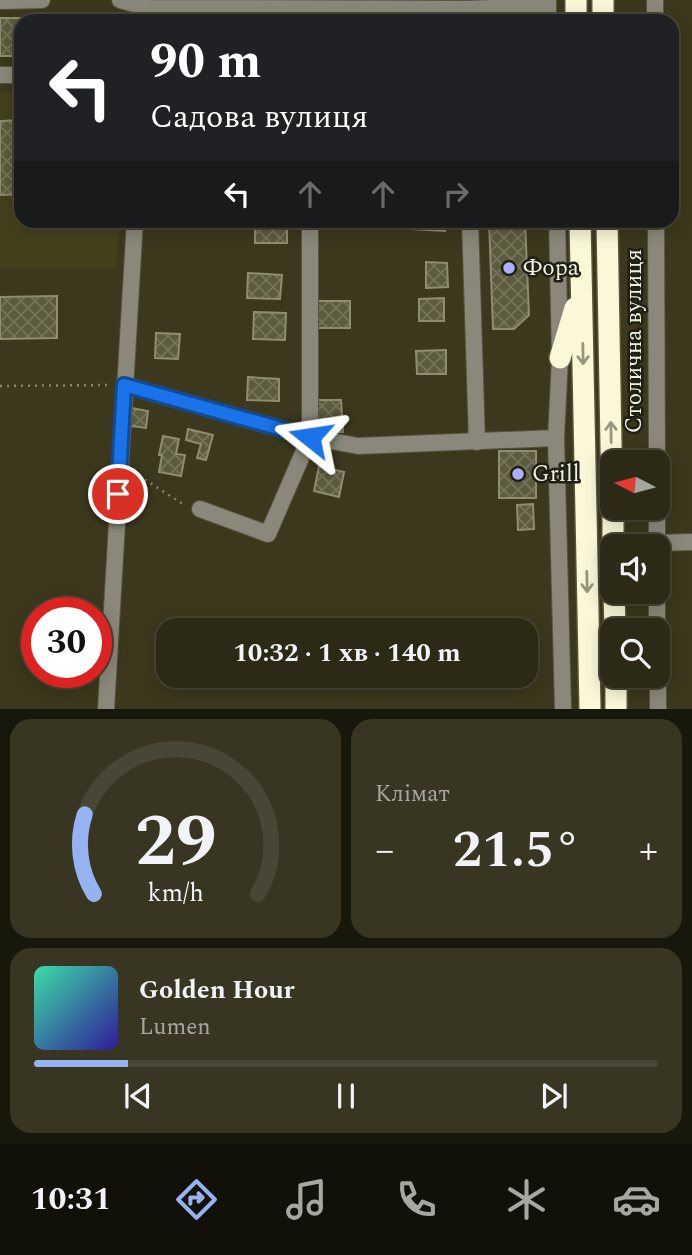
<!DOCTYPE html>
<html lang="uk">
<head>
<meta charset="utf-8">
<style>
  :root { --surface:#2c2a16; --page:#383623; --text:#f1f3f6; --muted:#a6a7a1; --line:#484635; --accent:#95b2f1 }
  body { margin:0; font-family:Spectral,serif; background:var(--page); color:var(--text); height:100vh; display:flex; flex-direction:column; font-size:26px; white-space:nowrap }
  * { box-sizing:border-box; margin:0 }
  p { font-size:23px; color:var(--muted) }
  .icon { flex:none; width:38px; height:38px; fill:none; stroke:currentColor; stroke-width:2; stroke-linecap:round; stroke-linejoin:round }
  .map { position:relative; height:709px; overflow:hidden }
  .sheet { display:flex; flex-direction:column; gap:10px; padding:10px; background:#18170c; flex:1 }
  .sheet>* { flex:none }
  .guide { position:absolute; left:14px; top:14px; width:665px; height:214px; border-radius:21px; box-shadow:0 4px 18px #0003,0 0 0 2px var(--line); background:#202124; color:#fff; overflow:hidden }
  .needle { width:46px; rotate:276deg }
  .buttons { position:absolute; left:600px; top:450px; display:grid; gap:14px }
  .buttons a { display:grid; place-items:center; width:70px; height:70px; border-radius:14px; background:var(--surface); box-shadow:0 4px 18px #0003,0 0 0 2px var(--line); font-size:35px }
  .speed { position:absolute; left:21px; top:597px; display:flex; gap:14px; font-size:35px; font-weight:700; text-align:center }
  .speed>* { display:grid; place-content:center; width:91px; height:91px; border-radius:50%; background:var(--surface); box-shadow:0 4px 18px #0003,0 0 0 2px var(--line); line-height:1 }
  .speed .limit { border:10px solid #d22; background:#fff; color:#111 }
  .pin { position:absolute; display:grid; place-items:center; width:60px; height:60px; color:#fff; margin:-30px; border:4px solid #fff; border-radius:50%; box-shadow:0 2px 7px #0007 }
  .me { position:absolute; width:77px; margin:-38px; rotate:285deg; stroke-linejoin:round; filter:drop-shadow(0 0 5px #0008) }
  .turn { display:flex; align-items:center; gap:24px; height:147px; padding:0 21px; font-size:32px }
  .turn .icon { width:91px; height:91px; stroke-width:2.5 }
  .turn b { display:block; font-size:49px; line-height:60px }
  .lanes { display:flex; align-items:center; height:66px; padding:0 21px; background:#0003; justify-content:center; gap:35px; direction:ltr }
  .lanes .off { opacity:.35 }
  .big { font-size:52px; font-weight:700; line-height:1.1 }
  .sheet .widget { flex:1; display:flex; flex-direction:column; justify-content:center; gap:10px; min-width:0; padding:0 24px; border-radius:21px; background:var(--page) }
  .sheet .dial { align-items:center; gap:0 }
  .dial svg { height:182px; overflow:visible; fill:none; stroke:var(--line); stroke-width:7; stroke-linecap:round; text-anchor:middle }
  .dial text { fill:var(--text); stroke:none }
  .song { display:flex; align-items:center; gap:21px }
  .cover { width:84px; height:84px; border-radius:10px; background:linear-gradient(135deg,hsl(160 70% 55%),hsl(250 70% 35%)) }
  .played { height:7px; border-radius:4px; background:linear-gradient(90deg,var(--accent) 15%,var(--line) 15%) }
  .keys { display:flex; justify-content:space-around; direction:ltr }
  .heat { display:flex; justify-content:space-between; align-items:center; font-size:38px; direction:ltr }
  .sheet .tiles { flex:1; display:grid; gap:10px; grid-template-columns:1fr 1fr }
  .widget:last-child { grid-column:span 2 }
  .trip { position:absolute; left:156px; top:618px; width:382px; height:70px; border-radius:21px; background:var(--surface); box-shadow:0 4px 18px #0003,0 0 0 2px var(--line); font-weight:700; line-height:70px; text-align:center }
  .tab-bar { display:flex; height:112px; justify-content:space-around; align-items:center; background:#121109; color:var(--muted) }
  .tab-bar .icon { width:49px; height:49px }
  .tab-bar .selected { color:var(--accent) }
  .tab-bar b { font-size:32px; color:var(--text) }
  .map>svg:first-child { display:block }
</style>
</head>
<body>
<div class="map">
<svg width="692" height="709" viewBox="0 0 692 709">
  <defs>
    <pattern id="building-cross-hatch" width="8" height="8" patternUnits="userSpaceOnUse" patternTransform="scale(1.75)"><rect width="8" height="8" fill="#5d5b3e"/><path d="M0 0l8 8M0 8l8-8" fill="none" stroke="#757359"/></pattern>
  </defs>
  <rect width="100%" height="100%" fill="#3b381d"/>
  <path fill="#43401c" d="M21,91V220L119,221L116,269L0,268V92Z"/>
  <g fill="url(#building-cross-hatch)" stroke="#8f8d6e" stroke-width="2">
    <path d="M0,18H40V21H21V56H0Z"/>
    <path d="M21,120V194L0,195V121Z"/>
    <rect x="255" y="220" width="32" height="23"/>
    <path d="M411,220H445V231L411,229Z"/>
    <path d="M489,220H525L529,315L514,329H493Z"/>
    <path d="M426,262L447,263L448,287L426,288Z"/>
    <path d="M248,273L282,275L280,299L247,298Z"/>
    <path d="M57,296V338L0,339V297Z"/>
    <path d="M444,298V321H419V299Z"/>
    <rect x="314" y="301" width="36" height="27"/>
    <path d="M254,312L286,313L285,340L253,339Z"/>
    <path d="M156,333L180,334L178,359L155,358Z"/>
    <path d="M446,350V374H417L416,351Z"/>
    <path d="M248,377L279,379V401L247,400Z"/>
    <path d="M317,400H341L343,432H319Z"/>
    <path d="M126,407L148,411L146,428L123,425Z"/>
    <path d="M188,429L213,435L206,460L197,458L201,444L186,440Z"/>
    <path d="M163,436L179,439L176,454L185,455L181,476L159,472L162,455H159Z"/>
    <rect x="499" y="451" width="37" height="47"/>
    <path d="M319,466L344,472L339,497L314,491Z"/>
    <path d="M533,504L534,529L518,530L517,505Z"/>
  </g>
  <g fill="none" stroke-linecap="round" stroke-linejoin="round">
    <defs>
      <g id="minor">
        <path d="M120,0L149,8L467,9L548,6"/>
        <path d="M548,0V21"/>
        <path d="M655,0V21"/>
        <path d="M0,1L42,0"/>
        <path d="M0,75H21"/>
        <path d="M470,220L477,442"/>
        <path d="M656,220L657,462"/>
        <path d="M124,385L310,437L358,446L556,438L560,358L557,220"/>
        <path d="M556,438L563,709"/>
        <path d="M657,508V546"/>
        <path d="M200,509L268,534L310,437V220"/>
        <path d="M657,543L692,542"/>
        <path d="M657,592V630"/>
        <path d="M658,676V709"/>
        <path d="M106,709L135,220"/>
      </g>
      <g id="highway">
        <path d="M576,0V21"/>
        <path d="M603,0V21"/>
        <path d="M580,220L590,709"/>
        <path d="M607,220L612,501"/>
        <path d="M560,358L575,308"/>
        <path d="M613,508V546"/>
        <path d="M614,592L615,630"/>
        <path d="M616,676V709"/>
      </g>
    </defs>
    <use href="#minor" stroke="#58553c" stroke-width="18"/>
    <use href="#highway" stroke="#58553c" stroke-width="24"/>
    <g stroke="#87856e" stroke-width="2.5" stroke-dasharray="2 5" stroke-linecap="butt">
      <path d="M0,386L109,385"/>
      <path d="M133,472L186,506"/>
    </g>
    <use href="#minor" stroke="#89887a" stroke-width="16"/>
    <use href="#highway" stroke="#faf8d7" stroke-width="21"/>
  </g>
  <defs><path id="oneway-shaft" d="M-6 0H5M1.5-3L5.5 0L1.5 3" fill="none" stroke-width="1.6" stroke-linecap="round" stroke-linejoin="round" transform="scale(1.75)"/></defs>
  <g stroke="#98967f">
    <use href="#oneway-shaft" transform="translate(583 354) rotate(89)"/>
    <use href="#oneway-shaft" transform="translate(611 432) rotate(-91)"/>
    <use href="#oneway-shaft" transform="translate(587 582) rotate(89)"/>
  </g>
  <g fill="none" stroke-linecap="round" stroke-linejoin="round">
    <defs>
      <path id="route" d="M118,494L124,385L310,437"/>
    </defs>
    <use href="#route" stroke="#114b97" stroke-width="18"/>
    <use href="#route" stroke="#1a73e8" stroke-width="12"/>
  </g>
  <g fill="#afaefa" stroke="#201f13" stroke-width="2.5">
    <circle cx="509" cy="268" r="7"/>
    <circle cx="518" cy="474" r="7"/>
  </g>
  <g text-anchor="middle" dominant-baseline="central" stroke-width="5" stroke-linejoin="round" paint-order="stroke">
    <g font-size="23" fill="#f1f0df" stroke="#201f13" text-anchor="start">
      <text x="523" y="268">Фора</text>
      <text x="532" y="474">Grill</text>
    </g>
    <g font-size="23" fill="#f1f0df" stroke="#201f13">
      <text transform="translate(634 341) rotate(-90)">Столична вулиця</text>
    </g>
  </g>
</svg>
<div class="buttons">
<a><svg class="needle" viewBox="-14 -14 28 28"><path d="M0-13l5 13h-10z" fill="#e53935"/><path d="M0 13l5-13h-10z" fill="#a6a7a1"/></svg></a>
<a><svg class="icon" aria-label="sound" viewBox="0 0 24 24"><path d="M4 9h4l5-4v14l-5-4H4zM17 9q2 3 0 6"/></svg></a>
<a><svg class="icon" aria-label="search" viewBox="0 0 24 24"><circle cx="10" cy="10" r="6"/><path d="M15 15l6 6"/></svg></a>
</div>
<div class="speed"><div class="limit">30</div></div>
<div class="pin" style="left:118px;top:494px;background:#d93025"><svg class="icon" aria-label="arrive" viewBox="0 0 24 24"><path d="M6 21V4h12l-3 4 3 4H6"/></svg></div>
<svg class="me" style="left:310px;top:437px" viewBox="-20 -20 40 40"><path d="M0-17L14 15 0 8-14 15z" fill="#1a73e8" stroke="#fff" stroke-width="4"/></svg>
<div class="trip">10:32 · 1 хв · 140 m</div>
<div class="guide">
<div class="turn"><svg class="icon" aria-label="left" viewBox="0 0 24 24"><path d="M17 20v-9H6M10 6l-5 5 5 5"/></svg><div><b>90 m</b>Садова вулиця</div></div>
<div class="lanes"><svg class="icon" aria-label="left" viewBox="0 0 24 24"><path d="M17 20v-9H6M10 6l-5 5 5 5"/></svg><svg class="icon off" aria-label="ahead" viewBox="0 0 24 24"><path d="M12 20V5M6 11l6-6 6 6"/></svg><svg class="icon off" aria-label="ahead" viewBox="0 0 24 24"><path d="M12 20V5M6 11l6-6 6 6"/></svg><svg class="icon off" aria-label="right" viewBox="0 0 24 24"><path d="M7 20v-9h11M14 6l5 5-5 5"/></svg></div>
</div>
</div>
<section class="sheet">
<div class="tiles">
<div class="widget dial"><svg viewBox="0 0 100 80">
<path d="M14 69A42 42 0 1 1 86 69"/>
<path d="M14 69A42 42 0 0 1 10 34" stroke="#95b2f1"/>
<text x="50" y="56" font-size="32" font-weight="700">29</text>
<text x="50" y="72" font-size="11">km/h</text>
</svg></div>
<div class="widget"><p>Клімат</p>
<div class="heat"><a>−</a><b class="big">21.5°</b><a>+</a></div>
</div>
<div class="widget">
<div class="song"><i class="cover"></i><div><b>Golden Hour</b><p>Lumen</p></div></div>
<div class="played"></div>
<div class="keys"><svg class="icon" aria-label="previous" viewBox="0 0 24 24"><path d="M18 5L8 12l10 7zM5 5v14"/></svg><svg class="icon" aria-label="pause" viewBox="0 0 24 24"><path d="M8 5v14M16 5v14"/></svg><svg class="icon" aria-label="next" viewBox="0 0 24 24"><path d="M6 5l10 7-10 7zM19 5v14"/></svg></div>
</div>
</div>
</section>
<nav class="tab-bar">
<b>10:31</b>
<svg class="icon selected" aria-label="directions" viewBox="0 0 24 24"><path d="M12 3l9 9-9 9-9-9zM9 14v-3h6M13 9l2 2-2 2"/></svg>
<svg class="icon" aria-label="music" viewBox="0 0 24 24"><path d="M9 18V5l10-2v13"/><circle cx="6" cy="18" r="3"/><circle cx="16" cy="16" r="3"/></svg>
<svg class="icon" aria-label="phone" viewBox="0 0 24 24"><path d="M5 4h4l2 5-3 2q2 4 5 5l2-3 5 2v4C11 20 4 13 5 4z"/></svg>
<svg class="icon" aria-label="climate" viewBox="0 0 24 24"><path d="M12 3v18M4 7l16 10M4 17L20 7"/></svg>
<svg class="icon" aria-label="car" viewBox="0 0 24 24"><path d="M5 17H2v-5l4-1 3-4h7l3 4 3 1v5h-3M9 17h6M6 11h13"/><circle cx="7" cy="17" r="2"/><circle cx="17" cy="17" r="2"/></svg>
</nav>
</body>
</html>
